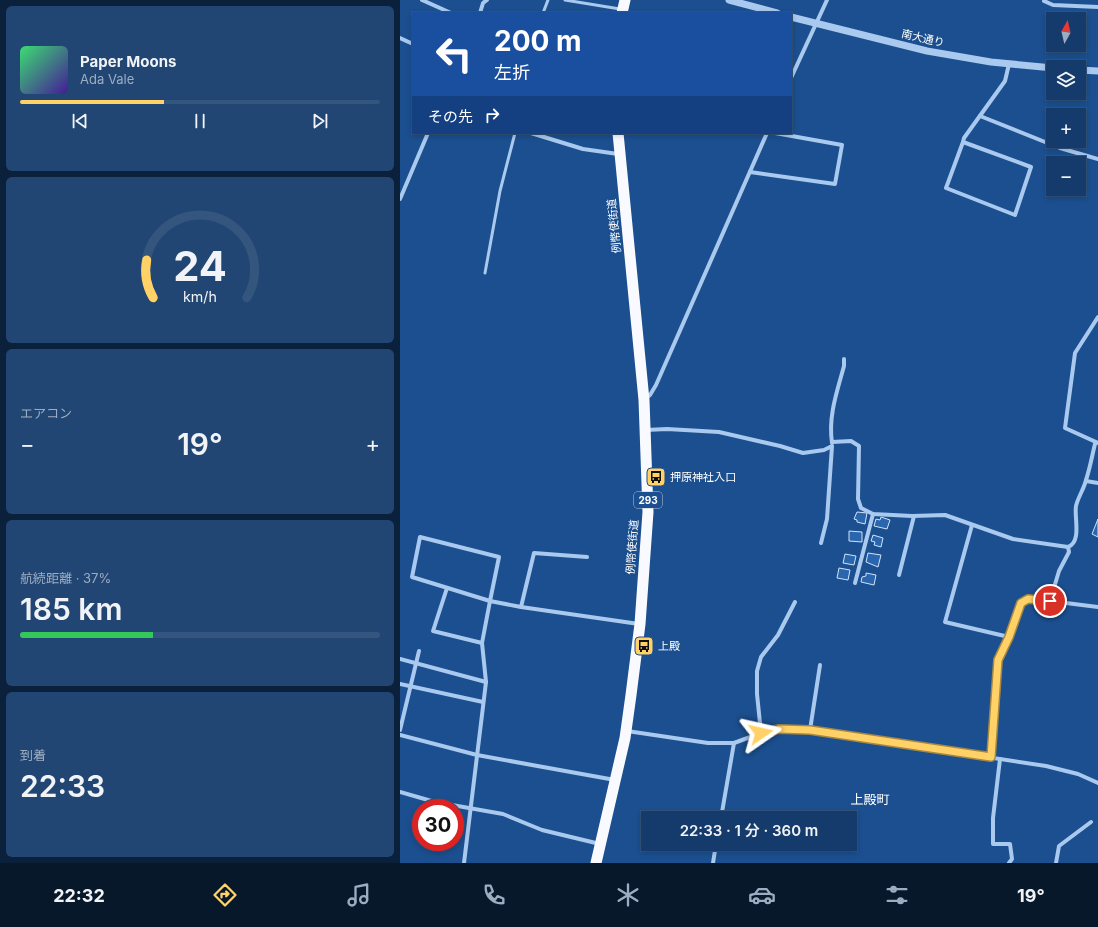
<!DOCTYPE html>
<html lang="ja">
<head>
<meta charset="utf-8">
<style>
  :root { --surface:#143b6b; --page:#214673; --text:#f1f3f6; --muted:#9dadc1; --line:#33557e; --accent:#ffd166 }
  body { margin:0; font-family:Inter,"Noto Sans JP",sans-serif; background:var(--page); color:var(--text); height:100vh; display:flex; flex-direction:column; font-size:15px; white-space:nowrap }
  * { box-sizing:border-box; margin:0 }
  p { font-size:13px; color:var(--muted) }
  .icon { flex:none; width:22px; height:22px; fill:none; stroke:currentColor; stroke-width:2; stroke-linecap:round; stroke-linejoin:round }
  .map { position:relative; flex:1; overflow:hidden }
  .sheet { display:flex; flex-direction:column; gap:6px; padding:6px; background:#0b203b; width:400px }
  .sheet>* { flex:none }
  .guide { position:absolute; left:12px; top:12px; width:380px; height:122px; border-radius:0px; box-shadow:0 2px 6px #0003,0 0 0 1px var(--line); background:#1a4fa0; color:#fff; overflow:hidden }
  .needle { width:26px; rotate:8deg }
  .buttons { position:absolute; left:646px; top:12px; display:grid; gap:8px }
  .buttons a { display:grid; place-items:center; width:40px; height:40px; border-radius:0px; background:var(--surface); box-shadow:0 2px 6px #0003,0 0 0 1px var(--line); font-size:20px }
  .speed { position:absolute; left:12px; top:799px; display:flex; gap:8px; font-size:20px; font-weight:700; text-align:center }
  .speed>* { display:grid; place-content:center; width:52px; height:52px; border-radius:50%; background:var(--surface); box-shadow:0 2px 6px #0003,0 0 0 1px var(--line); line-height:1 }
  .speed .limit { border:6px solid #d22; background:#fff; color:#111 }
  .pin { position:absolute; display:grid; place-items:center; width:34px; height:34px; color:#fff; margin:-17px; border:2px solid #fff; border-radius:50%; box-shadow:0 1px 4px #0007 }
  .me { position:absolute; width:44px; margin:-22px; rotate:79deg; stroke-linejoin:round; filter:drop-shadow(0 0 3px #0008) }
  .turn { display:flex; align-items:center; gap:14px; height:84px; padding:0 16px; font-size:18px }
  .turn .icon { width:52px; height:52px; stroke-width:2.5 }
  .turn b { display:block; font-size:28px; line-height:34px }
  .then { display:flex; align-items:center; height:38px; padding:0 16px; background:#0003; gap:8px; font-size:15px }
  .big { font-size:30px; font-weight:600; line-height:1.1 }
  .sheet .card { flex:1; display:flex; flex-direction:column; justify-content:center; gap:6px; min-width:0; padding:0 14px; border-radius:6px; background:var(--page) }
  .sheet .dial { align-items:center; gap:0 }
  .dial svg { height:104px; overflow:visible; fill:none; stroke:var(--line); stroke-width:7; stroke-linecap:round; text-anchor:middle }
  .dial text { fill:var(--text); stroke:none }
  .song { display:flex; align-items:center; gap:12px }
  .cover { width:48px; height:48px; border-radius:6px; background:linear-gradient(135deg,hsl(140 70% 55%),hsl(260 70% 35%)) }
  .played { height:4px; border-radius:2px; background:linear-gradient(90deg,var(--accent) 40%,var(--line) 40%) }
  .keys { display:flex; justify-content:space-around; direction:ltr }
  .heat { display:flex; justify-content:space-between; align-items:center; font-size:22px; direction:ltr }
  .charge { height:6px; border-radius:3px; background:linear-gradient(90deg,#34c759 37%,var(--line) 0) }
  .trip { position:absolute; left:241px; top:811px; width:216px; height:40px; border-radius:0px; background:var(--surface); box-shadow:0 2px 6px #0003,0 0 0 1px var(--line); font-weight:600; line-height:40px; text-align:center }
  .menu { display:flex; height:64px; justify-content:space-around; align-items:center; background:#08182b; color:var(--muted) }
  .menu .icon { width:28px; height:28px }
  .menu .current { color:var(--accent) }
  .menu b { font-size:18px; color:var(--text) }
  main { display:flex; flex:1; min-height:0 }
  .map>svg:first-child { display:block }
</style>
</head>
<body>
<main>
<section class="sheet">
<div class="card">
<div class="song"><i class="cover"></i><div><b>Paper Moons</b><p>Ada Vale</p></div></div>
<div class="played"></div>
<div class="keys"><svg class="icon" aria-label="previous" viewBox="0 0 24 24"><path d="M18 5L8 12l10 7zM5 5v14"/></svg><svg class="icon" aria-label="pause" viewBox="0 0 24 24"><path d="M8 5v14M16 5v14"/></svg><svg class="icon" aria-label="next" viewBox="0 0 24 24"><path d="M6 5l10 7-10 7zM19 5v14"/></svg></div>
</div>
<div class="card dial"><svg viewBox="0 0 100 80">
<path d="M14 69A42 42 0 1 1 86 69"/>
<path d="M14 69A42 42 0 0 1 9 40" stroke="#ffd166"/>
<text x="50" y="56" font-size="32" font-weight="700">24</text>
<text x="50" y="72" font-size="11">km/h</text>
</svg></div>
<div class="card"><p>エアコン</p>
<div class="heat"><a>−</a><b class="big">19°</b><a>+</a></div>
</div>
<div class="card"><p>航続距離 · 37%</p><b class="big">185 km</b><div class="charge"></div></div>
<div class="card"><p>到着</p><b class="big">22:33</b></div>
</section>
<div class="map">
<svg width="698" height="863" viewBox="0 0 698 863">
  <rect width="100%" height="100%" fill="#1b4f8f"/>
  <g fill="#2a66ad" stroke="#cfe3fa">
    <path d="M457,512L467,513L465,524L457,522V520L454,519Z"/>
    <path d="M481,517L490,520L487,529L474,526L476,519L480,520Z"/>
    <path d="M698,519V537L692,534Z"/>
    <path d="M449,531L462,532V542L449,541Z"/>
    <path d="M473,535L483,538L481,547L474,545L475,542L471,541Z"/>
    <path d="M468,553L481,555L478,567L466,562Z"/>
    <path d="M445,554L456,556L454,565L443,563Z"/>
    <path d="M439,568L450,570L448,580L437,578Z"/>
    <path d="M466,573L476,575L474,585L461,582L462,577L466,576Z"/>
  </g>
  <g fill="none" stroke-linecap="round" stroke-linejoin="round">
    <g stroke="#a9c9ee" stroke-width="3">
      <path d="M165,0L220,9"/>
      <path d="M143,13L148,0"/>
      <path d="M85,273L100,191L115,133"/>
    </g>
    <g stroke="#a9c9ee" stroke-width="4">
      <path d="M22,0L51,13"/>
      <path d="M644,1L653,5L698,7"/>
      <path d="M80,13L83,3L87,0"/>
      <path d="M0,38L13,44"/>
      <path d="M391,78L427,0"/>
      <path d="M580,116L660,148L698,159"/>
      <path d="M131,133L183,149L218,154"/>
      <path d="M563,142L631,167L615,215L546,188L563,142L564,138L605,81L609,64"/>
      <path d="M350,172L435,184L442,145L375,133"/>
      <path d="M0,199L28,133"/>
      <path d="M698,317L675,353L665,428L698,443"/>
      <path d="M245,399L250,395L256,385L367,133"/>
      <path d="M246,430L267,429L319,432L380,446L403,453L424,450L432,446L427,519L421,543"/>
      <path d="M432,442L451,441L459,446L458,499L461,508L473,514L512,516L545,515L613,539L668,547C682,542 674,517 676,506C678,497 684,489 686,480C690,468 692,456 695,444"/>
      <path d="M432,443C428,416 437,392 444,366V359"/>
      <path d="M686,481L698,483"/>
      <path d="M572,525L545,622L609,637L598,660L591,757"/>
      <path d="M20,537L99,557L90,601L12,577Z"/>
      <path d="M668,547L669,552L659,571L650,601L698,607"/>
      <path d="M499,575L514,516"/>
      <path d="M455,583L473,514"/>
      <path d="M47,588L33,631L82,643"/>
      <path d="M121,607L239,624"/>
      <path d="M609,637L621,603L628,599L650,601"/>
      <path d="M0,659L86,682"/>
      <path d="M0,684L83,702"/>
      <path d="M0,730L19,651"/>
      <path d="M410,730L420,665"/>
      <path d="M227,731L308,743H334L361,733L379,729L410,730L646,766L678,774L698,783"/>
      <path d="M361,733L357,694V671L361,657L378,635L395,602"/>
      <path d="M0,735L77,755L215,780"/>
      <path d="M600,759L593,818V844H610L612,859L609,863"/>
      <path d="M0,792L35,802L103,814L142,830L200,844"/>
      <path d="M321,818L334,743"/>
      <path d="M64,863L86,682L82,643L90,601L121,607L134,553L187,557"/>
      <path d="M313,863L316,844"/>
      <path d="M656,863L659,846L691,822"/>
    </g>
    <g stroke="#a9c9ee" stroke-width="7">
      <path d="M329,0L377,13"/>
      <path d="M391,17L527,51L591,62L653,68"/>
      <path d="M679,70L698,71"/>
    </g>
    <g stroke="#f8faff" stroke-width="11">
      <path d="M222,13L225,0"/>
      <path d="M196,863L225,738L231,695L240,624L248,512L244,400L218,133"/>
    </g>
  </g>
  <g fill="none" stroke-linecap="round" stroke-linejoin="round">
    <defs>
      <path id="route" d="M361,733L379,729L410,730L591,757L598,660L609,637L621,603L628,599L650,601"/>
    </defs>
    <use href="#route" stroke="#a68842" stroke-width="10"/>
    <use href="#route" stroke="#ffd166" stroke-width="7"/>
  </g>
  <defs>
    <symbol id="bus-square" viewBox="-11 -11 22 22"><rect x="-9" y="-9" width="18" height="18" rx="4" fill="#ffd166" stroke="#1b4f8f"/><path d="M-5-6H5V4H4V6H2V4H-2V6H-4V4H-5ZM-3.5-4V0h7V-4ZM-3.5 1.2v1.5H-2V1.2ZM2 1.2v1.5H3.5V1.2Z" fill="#111"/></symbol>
  </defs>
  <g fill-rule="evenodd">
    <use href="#bus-square" x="245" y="466" width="22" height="22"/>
    <use href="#bus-square" x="233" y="635" width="22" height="22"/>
  </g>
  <g text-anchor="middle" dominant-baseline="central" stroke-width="4" stroke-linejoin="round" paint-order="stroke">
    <rect fill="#1b4f8f" stroke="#bbcadd" stroke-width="1" x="234" y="492" width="28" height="16" rx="3"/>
    <g font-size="10" font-weight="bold" fill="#fff">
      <text x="248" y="500">293</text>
    </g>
    <g font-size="11" fill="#fff" stroke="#1b4f8f">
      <text transform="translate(523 38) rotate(13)">南大通り</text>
      <text transform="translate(214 226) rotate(-96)">例幣使街道</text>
      <text transform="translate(232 547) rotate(-86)">例幣使街道</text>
    </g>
    <g font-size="11" fill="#fff" stroke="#1b4f8f" text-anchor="start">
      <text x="270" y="477">押原神社入口</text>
      <text x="258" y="646">上殿</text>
    </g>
    <g font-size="13" fill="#fff" stroke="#1b4f8f">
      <text x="470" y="799">上殿町</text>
    </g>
  </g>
</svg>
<div class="buttons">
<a><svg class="needle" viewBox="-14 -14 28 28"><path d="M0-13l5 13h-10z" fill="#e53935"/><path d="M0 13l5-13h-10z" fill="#9dadc1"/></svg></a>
<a><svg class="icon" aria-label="layers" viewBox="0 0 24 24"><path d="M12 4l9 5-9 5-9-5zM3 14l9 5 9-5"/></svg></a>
<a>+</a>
<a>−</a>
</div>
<div class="speed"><div class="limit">30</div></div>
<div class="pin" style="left:650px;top:601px;background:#d93025"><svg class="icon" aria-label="arrive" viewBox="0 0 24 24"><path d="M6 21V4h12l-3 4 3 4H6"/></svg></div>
<svg class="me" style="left:361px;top:733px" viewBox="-20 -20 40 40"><path d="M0-17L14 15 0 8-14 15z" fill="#ffd166" stroke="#fff" stroke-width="4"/></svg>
<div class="trip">22:33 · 1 分 · 360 m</div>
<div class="guide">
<div class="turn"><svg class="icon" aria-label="left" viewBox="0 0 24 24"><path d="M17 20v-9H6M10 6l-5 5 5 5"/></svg><div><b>200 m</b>左折</div></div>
<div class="then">その先<svg class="icon" aria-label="right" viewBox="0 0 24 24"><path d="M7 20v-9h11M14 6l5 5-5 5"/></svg></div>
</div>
</div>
</main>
<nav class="menu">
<b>22:32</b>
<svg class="icon current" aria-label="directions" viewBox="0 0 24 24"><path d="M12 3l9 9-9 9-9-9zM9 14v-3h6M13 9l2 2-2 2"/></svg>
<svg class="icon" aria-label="music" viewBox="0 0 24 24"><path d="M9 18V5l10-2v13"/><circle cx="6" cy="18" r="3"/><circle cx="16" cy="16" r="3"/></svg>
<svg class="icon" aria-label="phone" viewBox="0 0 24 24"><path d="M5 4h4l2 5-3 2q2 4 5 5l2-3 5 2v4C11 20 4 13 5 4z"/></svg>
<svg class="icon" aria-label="climate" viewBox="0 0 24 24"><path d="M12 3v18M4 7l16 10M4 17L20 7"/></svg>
<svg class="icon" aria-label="car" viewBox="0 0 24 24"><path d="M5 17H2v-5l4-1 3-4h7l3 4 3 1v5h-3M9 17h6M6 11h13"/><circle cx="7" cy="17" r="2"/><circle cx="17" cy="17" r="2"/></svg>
<svg class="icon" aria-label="filters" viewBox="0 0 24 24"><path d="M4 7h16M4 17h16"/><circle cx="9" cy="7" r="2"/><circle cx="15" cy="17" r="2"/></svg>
<b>19°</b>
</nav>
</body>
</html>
